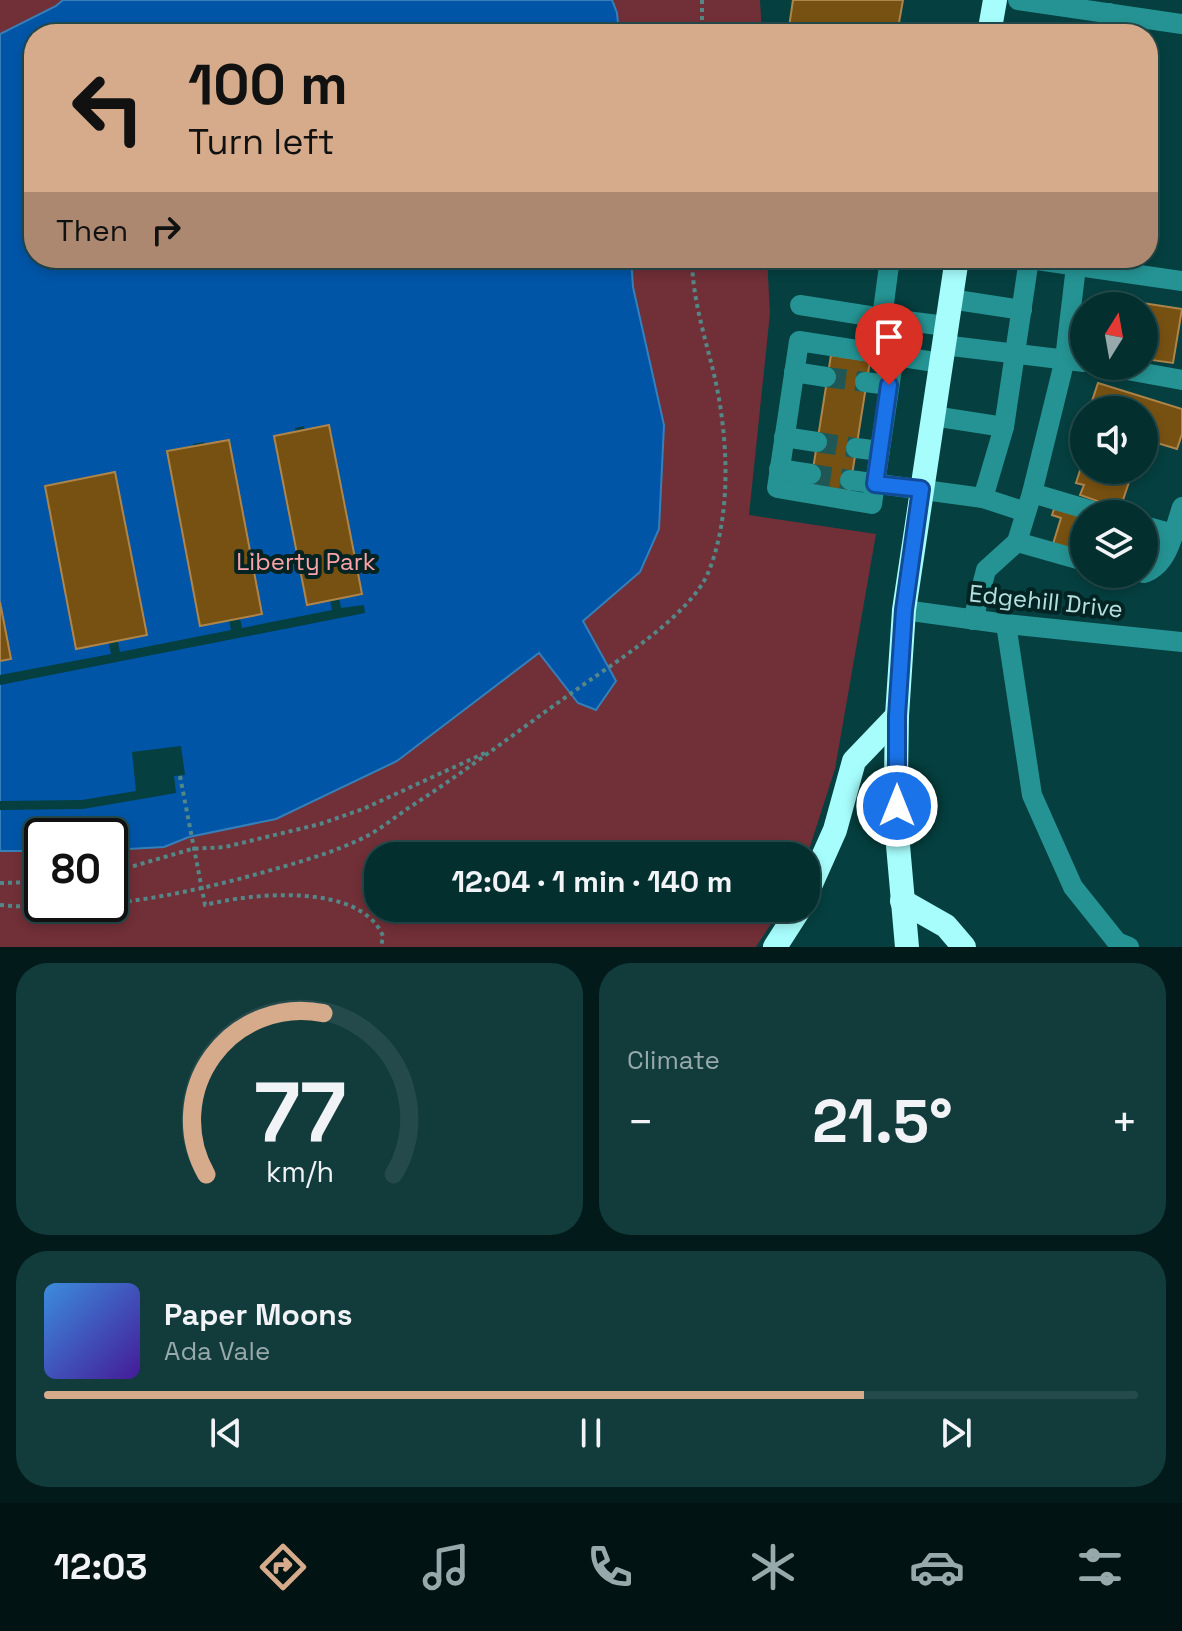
<!DOCTYPE html>
<html lang="en">
<head>
<meta charset="utf-8">
<style>
  :root { --surface:#042f2f; --page:#123b3b; --text:#f1f3f6; --muted:#97a9aa; --line:#254a4b; --accent:#d6ab8b }
  body { margin:0; font-family:"Space Grotesk",sans-serif; background:var(--page); color:var(--text); height:100vh; display:flex; flex-direction:column; font-size:30px; white-space:nowrap }
  * { box-sizing:border-box; margin:0 }
  p { font-size:26px; color:var(--muted) }
  .icon { flex:none; width:44px; height:44px; fill:none; stroke:currentColor; stroke-width:2; stroke-linecap:round; stroke-linejoin:round }
  .map { position:relative; height:947px; overflow:hidden }
  .details { display:flex; flex-direction:column; gap:16px; padding:16px; background:#021a1a; flex:1 }
  .details>* { flex:none }
  .banner { position:absolute; left:24px; top:24px; width:1134px; height:244px; border-radius:32px; box-shadow:0 4px 12px #0003,0 0 0 2px var(--line); background:#d6ab8b; color:#111; overflow:hidden }
  .needle { width:52px; rotate:11deg }
  .tools { position:absolute; left:1070px; top:292px; display:grid; gap:16px }
  .tools a { display:grid; place-items:center; width:88px; height:88px; border-radius:50%; background:var(--surface); box-shadow:0 4px 12px #0003,0 0 0 2px var(--line); font-size:40px }
  .speed { position:absolute; left:24px; top:818px; display:flex; gap:16px; font-size:40px; font-weight:700; text-align:center }
  .speed>* { display:grid; place-content:center; width:104px; height:104px; border-radius:50%; background:var(--surface); box-shadow:0 4px 12px #0003,0 0 0 2px var(--line); line-height:1 }
  .speed .limit { border:4px solid #111; border-radius:12px; background:#fff; color:#111 }
  .pin { position:absolute; display:grid; place-items:center; width:68px; height:68px; color:#fff; margin:-82px -34px; border-radius:50% 50% 50% 0; rotate:-45deg; box-shadow:0 0 8px #0007 }
  .pin .icon { rotate:45deg }
  .me { position:absolute; width:88px; margin:-44px; rotate:0deg; stroke-linejoin:round; filter:drop-shadow(0 0 6px #0008) }
  .turn { display:flex; align-items:center; gap:28px; height:168px; padding:0 32px; font-size:36px }
  .turn .icon { width:104px; height:104px; stroke-width:2.5 }
  .turn b { display:block; font-size:56px; line-height:68px }
  .then { display:flex; align-items:center; height:76px; padding:0 32px; background:#0003; gap:16px; font-size:30px }
  .big { font-size:60px; font-weight:700; line-height:1.1 }
  .details .widget { flex:1; display:flex; flex-direction:column; justify-content:center; gap:12px; min-width:0; padding:0 28px; border-radius:32px; background:var(--page) }
  .details .dial { align-items:center; gap:0 }
  .dial svg { height:208px; overflow:visible; fill:none; stroke:var(--line); stroke-width:7; stroke-linecap:round; text-anchor:middle }
  .dial text { fill:var(--text); stroke:none }
  .song { display:flex; align-items:center; gap:24px }
  .cover { width:96px; height:96px; border-radius:12px; background:linear-gradient(135deg,hsl(210 70% 55%),hsl(260 70% 35%)) }
  .played { height:8px; border-radius:4px; background:linear-gradient(90deg,var(--accent) 75%,var(--line) 75%) }
  .keys { display:flex; justify-content:space-around; direction:ltr }
  .heat { display:flex; justify-content:space-between; align-items:center; font-size:44px; direction:ltr }
  .details .tiles { flex:1; display:grid; gap:16px; grid-template-columns:1fr 1fr }
  .widget:last-child { grid-column:span 2 }
  .trip { position:absolute; left:364px; top:842px; width:456px; height:80px; border-radius:32px; background:var(--surface); box-shadow:0 4px 12px #0003,0 0 0 2px var(--line); font-weight:700; line-height:80px; text-align:center }
  .dock { display:flex; height:128px; justify-content:space-around; align-items:center; background:#021313; color:var(--muted) }
  .dock .icon { width:56px; height:56px }
  .dock .on { color:var(--accent) }
  .dock b { font-size:36px; color:var(--text) }
  .map>svg:first-child { display:block }
</style>
</head>
<body>
<div class="map">
<svg width="1182" height="947" viewBox="0 0 1182 947">
  <rect width="100%" height="100%" fill="#053f3f"/>
  <path fill="#712f37" fill-rule="evenodd" d="M0,0H760L762,34H34V258H767L770,313L749,515L876,534L835,769L806,859V856H378V908H781L756,947H0ZM42,836H110V904H42Z"/>
  <path fill="#0055a7" stroke="#367fb8" stroke-width="2" d="M63,0H612L617,13L619,34H34V258H631L633,287L664,425L659,529L640,572L583,621L616,681L596,710L578,703L539,653L397,761L276,819L189,837L164,847L110,850V836H42V851H0V34L56,6Z"/>
  <g fill="#053f3f">
    <path d="M304,426L341,608L364,605L365,613L0,685V675L111,654L75,479L85,477L120,652L231,630L193,444L204,442L242,628L332,610L295,428Z"/>
    <path d="M181,746L185,775L174,776L176,793L83,809L0,810V801L82,800L136,791L132,752Z"/>
  </g>
  <g fill="#775111" stroke="#ad844a" stroke-width="2">
    <path d="M793,0H903L897,34H788Z"/>
    <path d="M1103,297L1182,309L1173,363L1144,359V306H1102Z"/>
    <path d="M831,355L870,361L849,494L810,488Z"/>
    <path d="M1098,383L1182,409V434L1177,449L1144,439V410H1089Z"/>
    <path d="M329,425L362,594L307,605L274,436Z"/>
    <path d="M229,440L262,614L200,626L167,451Z"/>
    <path d="M1084,458V470H1133L1120,509L1080,495L1084,485L1076,483Z"/>
    <path d="M115,472L147,635L76,649L45,486Z"/>
    <path d="M1056,503L1084,514V553L1053,544L1061,518L1052,515Z"/>
    <path d="M0,602L11,659L0,661Z"/>
  </g>
  <g fill="none" stroke-linecap="round" stroke-linejoin="round">
    <g stroke="#1f5757" stroke-width="20" stroke-dasharray="20 10" stroke-linecap="butt">
      <path d="M826,377L865,382"/>
      <path d="M817,442L856,448"/>
      <path d="M811,474L850,480"/>
    </g>
    <g stroke="#548787" stroke-width="4" stroke-dasharray="4 4" stroke-linecap="butt">
      <path d="M702,0V34"/>
      <path d="M180,776L205,905C252,893 360,882 383,936L381,947"/>
      <path d="M110,873L192,849L225,847L320,824L363,809L487,752"/>
      <path d="M0,883L42,882"/>
      <path d="M0,905C91,913 180,896 268,871C300,862 335,852 365,837C381,829 395,817 410,807C466,771 519,730 573,692C612,664 689,617 708,573C733,513 728,432 713,370C704,334 692,296 692,258"/>
    </g>
    <g stroke="#259393" stroke-width="20">
      <path d="M1018,0L1182,24"/>
      <path d="M1106,34L1109,13"/>
      <path d="M890,258L882,318L946,326"/>
      <path d="M1023,258L1182,281"/>
      <path d="M950,299L1022,310"/>
      <path d="M800,305L882,318"/>
      <path d="M943,345L1084,362"/>
      <path d="M894,355L872,504L777,488L799,341L941,363"/>
      <path d="M1105,366L1182,380"/>
      <path d="M794,372L826,377"/>
      <path d="M865,382L889,385"/>
      <path d="M933,416L1004,427"/>
      <path d="M784,437L817,442"/>
      <path d="M856,448L880,451"/>
      <path d="M779,469L811,474"/>
      <path d="M850,480L983,498"/>
      <path d="M1032,493L1103,514"/>
      <path d="M1026,512L983,498L1004,427L1029,259"/>
      <path d="M1144,526L1173,534"/>
      <path d="M1017,542L1084,561"/>
      <path d="M1144,573C1169,565 1174,530 1182,507"/>
      <path d="M904,610L1006,624L1182,642"/>
      <path d="M973,620L986,570L1017,542L1032,493L1065,359L1077,258"/>
      <path d="M1006,624L1032,795L1073,887L1117,942L1129,947"/>
    </g>
    <g stroke="#a6fdfc" stroke-width="24">
      <path d="M989,34L995,0"/>
      <path d="M806,895L835,830L854,761L897,716"/>
      <path d="M902,901L946,926L964,947"/>
      <path d="M775,947L800,908"/>
      <path d="M907,947L897,834L896,778L897,716L904,610L957,258"/>
    </g>
  </g>
  <g fill="none" stroke-linecap="round" stroke-linejoin="round">
    <defs>
      <path id="route" d="M889,385L875,484L921,489L904,610L897,716V806"/>
    </defs>
    <use href="#route" stroke="#114b97" stroke-width="20"/>
    <use href="#route" stroke="#1a73e8" stroke-width="14"/>
  </g>
  <g text-anchor="middle" dominant-baseline="central" stroke-width="8" stroke-linejoin="round" paint-order="stroke">
    <g font-size="24" fill="#fca2a9" stroke="#042323">
      <text x="306" y="561">Liberty Park</text>
    </g>
    <g font-size="24" fill="#b4e0df" stroke="#042323">
      <text transform="translate(1046 601) rotate(6)">Edgehill Drive</text>
    </g>
  </g>
</svg>
<div class="tools">
<a><svg class="needle" viewBox="-14 -14 28 28"><path d="M0-13l5 13h-10z" fill="#e53935"/><path d="M0 13l5-13h-10z" fill="#97a9aa"/></svg></a>
<a><svg class="icon" aria-label="sound" viewBox="0 0 24 24"><path d="M4 9h4l5-4v14l-5-4H4zM17 9q2 3 0 6"/></svg></a>
<a><svg class="icon" aria-label="layers" viewBox="0 0 24 24"><path d="M12 4l9 5-9 5-9-5zM3 14l9 5 9-5"/></svg></a>
</div>
<div class="speed"><div class="limit">80</div></div>
<div class="pin" style="left:889px;top:385px;background:#d93025"><svg class="icon" aria-label="arrive" viewBox="0 0 24 24"><path d="M6 21V4h12l-3 4 3 4H6"/></svg></div>
<svg class="me" style="left:897px;top:806px" viewBox="-20 -20 40 40"><circle r="17" fill="#1a73e8" stroke="#fff" stroke-width="3"/><path d="M0-11L8 9 0 5-8 9z" fill="#fff"/></svg>
<div class="trip">12:04 · 1 min · 140 m</div>
<div class="banner">
<div class="turn"><svg class="icon" aria-label="left" viewBox="0 0 24 24"><path d="M17 20v-9H6M10 6l-5 5 5 5"/></svg><div><b>100 m</b>Turn left</div></div>
<div class="then">Then<svg class="icon" aria-label="right" viewBox="0 0 24 24"><path d="M7 20v-9h11M14 6l5 5-5 5"/></svg></div>
</div>
</div>
<section class="details">
<div class="tiles">
<div class="widget dial"><svg viewBox="0 0 100 80">
<path d="M14 69A42 42 0 1 1 86 69"/>
<path d="M14 69A42 42 0 0 1 59 7" stroke="#d6ab8b"/>
<text x="50" y="56" font-size="32" font-weight="700">77</text>
<text x="50" y="72" font-size="11">km/h</text>
</svg></div>
<div class="widget"><p>Climate</p>
<div class="heat"><a>−</a><b class="big">21.5°</b><a>+</a></div>
</div>
<div class="widget">
<div class="song"><i class="cover"></i><div><b>Paper Moons</b><p>Ada Vale</p></div></div>
<div class="played"></div>
<div class="keys"><svg class="icon" aria-label="previous" viewBox="0 0 24 24"><path d="M18 5L8 12l10 7zM5 5v14"/></svg><svg class="icon" aria-label="pause" viewBox="0 0 24 24"><path d="M8 5v14M16 5v14"/></svg><svg class="icon" aria-label="next" viewBox="0 0 24 24"><path d="M6 5l10 7-10 7zM19 5v14"/></svg></div>
</div>
</div>
</section>
<nav class="dock">
<b>12:03</b>
<svg class="icon on" aria-label="directions" viewBox="0 0 24 24"><path d="M12 3l9 9-9 9-9-9zM9 14v-3h6M13 9l2 2-2 2"/></svg>
<svg class="icon" aria-label="music" viewBox="0 0 24 24"><path d="M9 18V5l10-2v13"/><circle cx="6" cy="18" r="3"/><circle cx="16" cy="16" r="3"/></svg>
<svg class="icon" aria-label="phone" viewBox="0 0 24 24"><path d="M5 4h4l2 5-3 2q2 4 5 5l2-3 5 2v4C11 20 4 13 5 4z"/></svg>
<svg class="icon" aria-label="climate" viewBox="0 0 24 24"><path d="M12 3v18M4 7l16 10M4 17L20 7"/></svg>
<svg class="icon" aria-label="car" viewBox="0 0 24 24"><path d="M5 17H2v-5l4-1 3-4h7l3 4 3 1v5h-3M9 17h6M6 11h13"/><circle cx="7" cy="17" r="2"/><circle cx="17" cy="17" r="2"/></svg>
<svg class="icon" aria-label="filters" viewBox="0 0 24 24"><path d="M4 7h16M4 17h16"/><circle cx="9" cy="7" r="2"/><circle cx="15" cy="17" r="2"/></svg>
</nav>
</body>
</html>
